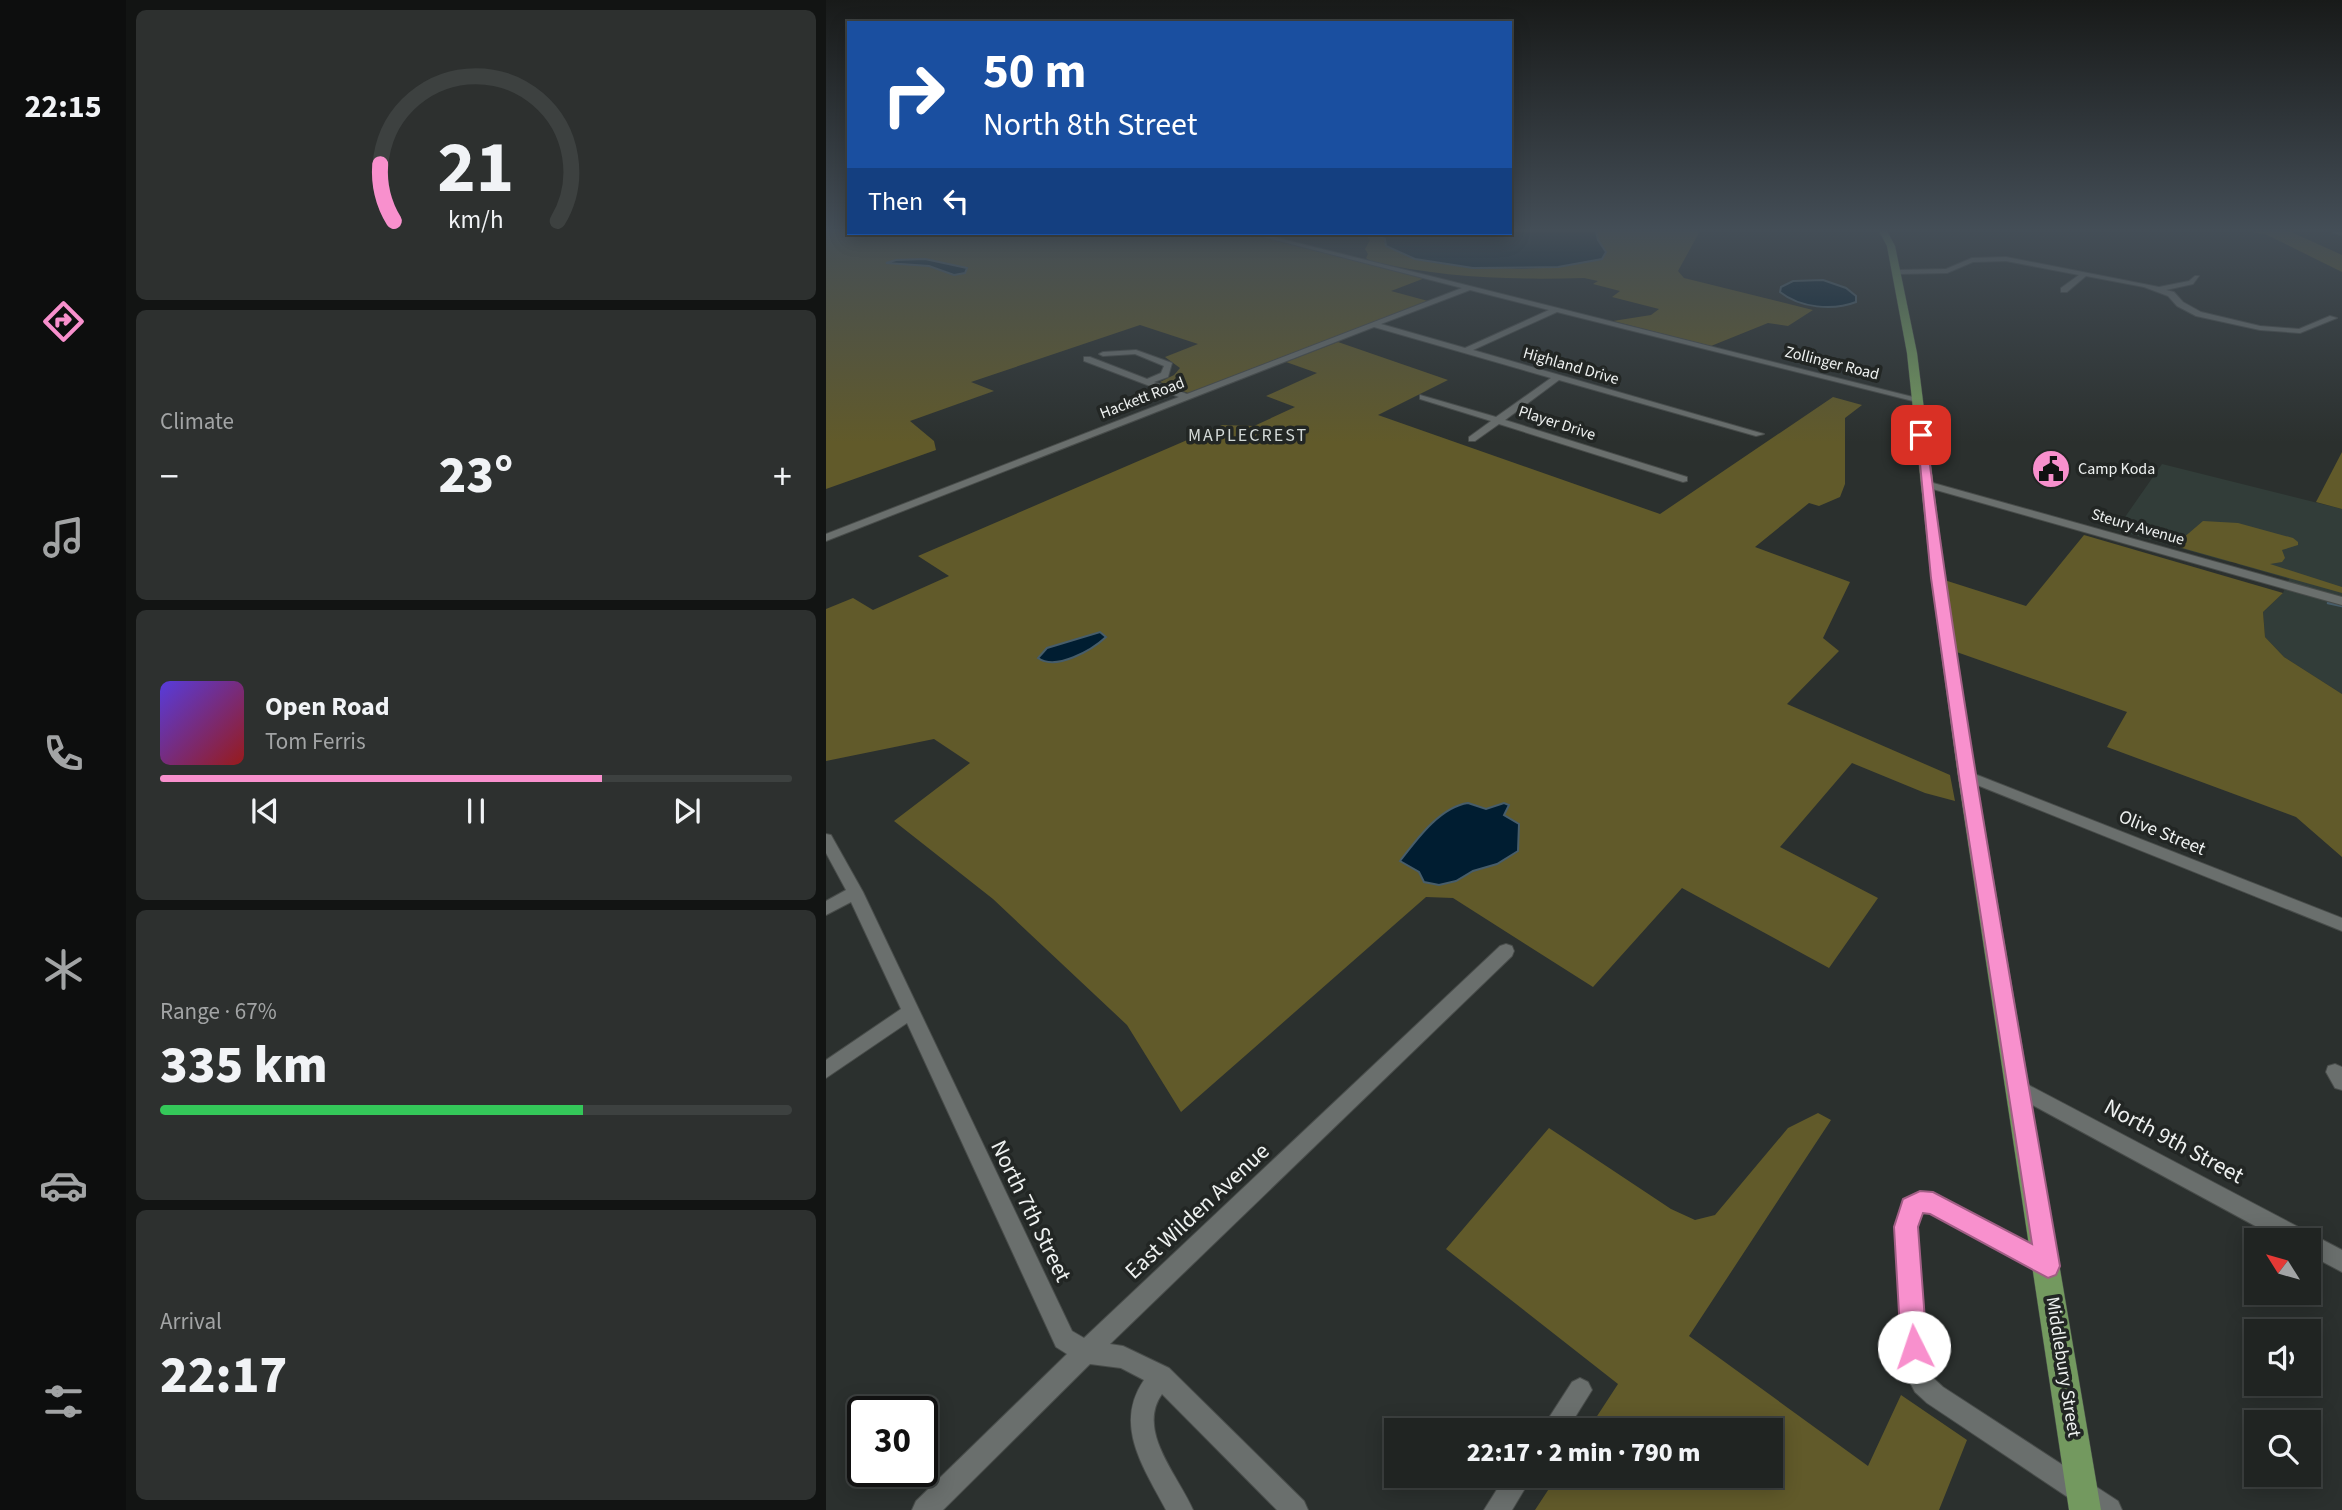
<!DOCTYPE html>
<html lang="en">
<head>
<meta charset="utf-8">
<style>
  :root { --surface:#202422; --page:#2d302f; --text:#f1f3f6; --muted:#a2a4a5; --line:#3d4140; --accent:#f890cd }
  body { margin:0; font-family:"Source Sans 3",sans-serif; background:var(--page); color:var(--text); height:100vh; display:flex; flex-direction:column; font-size:26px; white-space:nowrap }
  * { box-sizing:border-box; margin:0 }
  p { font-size:23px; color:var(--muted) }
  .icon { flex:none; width:38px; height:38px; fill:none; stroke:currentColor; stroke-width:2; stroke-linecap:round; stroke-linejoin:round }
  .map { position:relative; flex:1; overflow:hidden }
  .drawer { display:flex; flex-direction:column; gap:10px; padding:10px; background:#121413; width:700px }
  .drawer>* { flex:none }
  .banner { position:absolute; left:21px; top:21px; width:665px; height:214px; border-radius:0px; box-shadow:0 4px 18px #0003,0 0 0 2px var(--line); background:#1a4fa0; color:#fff; overflow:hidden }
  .needle { width:46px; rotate:307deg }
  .buttons { position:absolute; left:1418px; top:1228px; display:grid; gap:14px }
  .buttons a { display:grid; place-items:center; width:77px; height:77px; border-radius:0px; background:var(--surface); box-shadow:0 4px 18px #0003,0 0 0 2px var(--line); font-size:35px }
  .speed { position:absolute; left:21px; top:1396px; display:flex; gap:14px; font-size:35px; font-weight:700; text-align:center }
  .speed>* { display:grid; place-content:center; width:91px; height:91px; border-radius:50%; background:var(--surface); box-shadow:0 4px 18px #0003,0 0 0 2px var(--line); line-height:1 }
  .speed .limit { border:4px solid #111; border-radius:10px; background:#fff; color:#111 }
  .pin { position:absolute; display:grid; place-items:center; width:60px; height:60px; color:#fff; margin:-30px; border-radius:14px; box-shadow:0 4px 10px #0006 }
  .me { position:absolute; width:77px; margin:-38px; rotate:356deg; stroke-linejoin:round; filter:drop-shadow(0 0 5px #0008) }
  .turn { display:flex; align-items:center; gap:24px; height:147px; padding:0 21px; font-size:32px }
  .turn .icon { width:91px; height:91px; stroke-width:2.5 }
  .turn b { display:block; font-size:49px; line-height:60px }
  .then { display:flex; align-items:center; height:66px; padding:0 21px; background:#0003; gap:14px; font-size:26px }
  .big { font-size:52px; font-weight:800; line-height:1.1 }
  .drawer .card { flex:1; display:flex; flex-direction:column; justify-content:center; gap:10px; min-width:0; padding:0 24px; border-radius:10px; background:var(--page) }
  .drawer .dial { align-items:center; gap:0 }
  .dial svg { height:182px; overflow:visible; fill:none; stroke:var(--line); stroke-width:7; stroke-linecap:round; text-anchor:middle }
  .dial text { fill:var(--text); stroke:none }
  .song { display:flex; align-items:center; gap:21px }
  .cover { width:84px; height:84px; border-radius:10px; background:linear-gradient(135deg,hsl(250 70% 55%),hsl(0 70% 35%)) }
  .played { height:7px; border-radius:4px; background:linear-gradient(90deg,var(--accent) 70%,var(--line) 70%) }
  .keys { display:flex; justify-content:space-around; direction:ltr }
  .heat { display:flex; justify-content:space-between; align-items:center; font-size:38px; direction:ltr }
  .charge { height:10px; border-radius:5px; background:linear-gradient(90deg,#34c759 67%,var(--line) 0) }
  .trip { position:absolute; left:558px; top:1418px; width:399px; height:70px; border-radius:0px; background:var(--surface); box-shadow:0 4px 18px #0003,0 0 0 2px var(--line); font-weight:800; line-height:70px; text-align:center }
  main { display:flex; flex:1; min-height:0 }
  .menu { display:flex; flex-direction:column; width:126px; justify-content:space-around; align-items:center; background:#0d0e0e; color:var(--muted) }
  .menu .icon { width:49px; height:49px }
  .menu .on { color:var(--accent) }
  .menu b { font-size:32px; color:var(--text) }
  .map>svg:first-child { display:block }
</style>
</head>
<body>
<main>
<nav class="menu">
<b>22:15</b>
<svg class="icon on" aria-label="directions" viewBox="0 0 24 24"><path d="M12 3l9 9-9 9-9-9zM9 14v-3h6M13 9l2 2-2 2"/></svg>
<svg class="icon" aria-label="music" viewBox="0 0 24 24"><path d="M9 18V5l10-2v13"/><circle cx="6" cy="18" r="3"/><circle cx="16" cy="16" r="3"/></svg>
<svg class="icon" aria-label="phone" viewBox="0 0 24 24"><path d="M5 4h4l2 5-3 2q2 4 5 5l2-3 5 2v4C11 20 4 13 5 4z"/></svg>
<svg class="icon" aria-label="climate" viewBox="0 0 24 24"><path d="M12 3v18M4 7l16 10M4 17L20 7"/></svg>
<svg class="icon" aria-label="car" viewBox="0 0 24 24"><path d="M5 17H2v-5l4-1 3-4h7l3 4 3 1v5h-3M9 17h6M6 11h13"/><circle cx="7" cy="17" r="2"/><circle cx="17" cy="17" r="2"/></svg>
<svg class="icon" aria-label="filters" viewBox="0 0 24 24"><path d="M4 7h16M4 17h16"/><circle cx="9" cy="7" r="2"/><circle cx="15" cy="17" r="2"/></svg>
</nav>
<section class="drawer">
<div class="card dial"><svg viewBox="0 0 100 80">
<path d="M14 69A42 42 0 1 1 86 69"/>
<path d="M14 69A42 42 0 0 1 8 44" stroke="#f890cd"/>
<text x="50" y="56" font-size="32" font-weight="700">21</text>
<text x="50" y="72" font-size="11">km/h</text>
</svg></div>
<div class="card"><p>Climate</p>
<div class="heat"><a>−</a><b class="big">23°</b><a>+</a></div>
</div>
<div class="card">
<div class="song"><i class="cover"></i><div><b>Open Road</b><p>Tom Ferris</p></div></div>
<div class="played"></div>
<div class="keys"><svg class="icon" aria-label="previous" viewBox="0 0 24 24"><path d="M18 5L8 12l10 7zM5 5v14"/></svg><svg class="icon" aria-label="pause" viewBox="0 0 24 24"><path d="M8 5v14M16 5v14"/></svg><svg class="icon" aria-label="next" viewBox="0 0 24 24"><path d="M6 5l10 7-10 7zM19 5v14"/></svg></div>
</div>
<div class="card"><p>Range · 67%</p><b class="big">335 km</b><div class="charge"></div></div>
<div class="card"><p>Arrival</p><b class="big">22:17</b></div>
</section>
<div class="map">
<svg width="1516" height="1510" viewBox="0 0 1516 1510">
  <rect width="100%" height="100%" fill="#2b302e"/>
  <path fill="#323d39" d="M1336,464L1516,509V694L1458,657L1439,637L1437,612L1457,593L1463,579L1411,564L1412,562H1403L1290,530Z"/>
  <g fill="#615a2a" fill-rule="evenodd">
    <path d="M0,231L425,233L599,278L565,291L602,301L362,393L334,382L348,375L354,368L339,357L372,344L314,325L145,382L168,391L84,421L108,441L110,450L0,489Z"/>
    <path d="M770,231H874L852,271L858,278L987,310L962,326L942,323L885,346L787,321L825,315L833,309L786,297L794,291L767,284L772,281L758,278C683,280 617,278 544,261L540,258L542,254L539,249L544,240L538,233H545L559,239L560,246L589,259L615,264L695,269L732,267L780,252L772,240Z"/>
    <path d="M1418,231H1463L1516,255V272L1439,234Z"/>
    <path d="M512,342L622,380L552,415L834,514L1007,397L1036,405L1019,418V484L1014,497L993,506L983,503L929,547L1024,582L997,638L1013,651L961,704L1124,775L1129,801L1099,793L1026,763L954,847L1052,898L1003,968L856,888L767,987L627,898L600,897L355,1112L301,1025L167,899L68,821L144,763L108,739L0,761V609L27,598L47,610L123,576L92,556L396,425L428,426L469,407L440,396L491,373L460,362ZM642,803L660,809L678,803L683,805L678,815L693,824L691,839L671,864L646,871L630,881L598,882L593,872L574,860Z"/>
    <path d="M1516,452V509L1490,502Z"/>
    <path d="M1377,521L1412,523L1467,538L1472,542V545L1456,550L1459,558L1456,562L1444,564L1516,587V593L1349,546L1350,540L1356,539Z"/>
    <path d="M1258,535L1457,593L1437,612L1439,637L1458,657L1516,694V857L1470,817L1281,747L1301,712L1122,649L1112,578L1200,606Z"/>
    <path d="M992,1113L1005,1120L863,1336L1042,1466L1075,1395L1141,1440L1113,1510H709L732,1475H945V1430H762L792,1384L620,1249L723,1128L845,1209L869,1220L889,1215L962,1128Z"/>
  </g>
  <g fill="#001d31" stroke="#475d6a" stroke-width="2">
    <path d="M684,231H770L772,240L780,252L776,259L732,267L647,268L589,259L560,246L559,239L545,233Z"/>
    <path d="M99,259L141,268L139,273L128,275L103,266L60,263L70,260Z"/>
    <path d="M997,280L1020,288L1030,296V302C1007,311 974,308 954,292L955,287L967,281Z"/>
    <path d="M274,632L280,637C266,650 230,671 212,658L221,648Z"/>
    <path d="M642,803L660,809L678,803L683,805L678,815L693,824L692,851L671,864L647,871L630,881L613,885L598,882L593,872L574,861C591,839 614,807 642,803Z"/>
  </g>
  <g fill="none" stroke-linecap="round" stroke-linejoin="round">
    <path stroke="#475d6a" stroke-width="2.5" d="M1502,603L1516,606"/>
    <defs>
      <g id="minor">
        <path d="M1506,231H1516V235L1506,233Z"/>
        <path d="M422,233H432L1095,399L1091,402L731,312L647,350L938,434L930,436L733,380L679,420L861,477V481L857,482L673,424L649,441H643V437L665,421L594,399V395L670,417L725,378L548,327L0,541V534L353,397L258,361V357H264L321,379L335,373L338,366L309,354L277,356L273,354L277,352L310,350L346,363L342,377L328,382L361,394L636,288ZM644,290L723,310L639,348L555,324Z"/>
        <path d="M1180,257L1333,287L1363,281L1369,276H1373L1367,284L1340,290L1348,292L1357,302L1375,312L1434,326L1473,329L1504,316L1511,318L1474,333L1434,330L1370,316L1351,306L1342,296L1318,287L1260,276L1241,292H1235V288L1253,275L1180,261L1147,262L1121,273L1071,274L1068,272L1071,270L1120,269L1146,258Z"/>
        <path d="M1100,481L1516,597V605L1096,486L1095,484Z"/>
        <path d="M1141,771L1516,918V931L1136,779L1134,776L1136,773Z"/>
        <path d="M0,834L5,835L37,892L246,1331L258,1338L674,946L680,944L686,946L688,951L686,956L284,1344L297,1346L343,1368L478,1501L482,1510H451L336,1394C310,1431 352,1475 367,1510H340C318,1468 287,1425 318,1380L295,1368L264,1364L117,1510H86L90,1501L241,1354L230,1347L81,1023L0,1078V1060L75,1009L25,902L0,915V901L20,890L0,853Z"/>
        <path d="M1509,1064L1516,1067V1090L1509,1088L1500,1072L1502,1066Z"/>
        <path d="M1193,1080L1516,1250V1272L1482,1254V1241H1457L1186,1094L1184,1088L1186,1082Z"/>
        <path d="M1107,1193L1227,1257L1230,1265L1227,1273L1219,1276L1105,1213L1095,1214L1090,1227L1101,1369L1105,1376L1117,1387L1292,1501L1296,1510H1261L1101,1403L1089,1392L1078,1371L1070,1227L1081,1201L1095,1194Z"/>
        <path d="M754,1378L762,1382L766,1390L741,1430H715L746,1382Z"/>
        <path d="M680,1475H707L686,1510H658Z"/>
      </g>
      <path id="major" d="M1053,231H1061L1069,246L1091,353L1119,578L1150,776L1275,1510H1243L1132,776L1105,578L1081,353L1061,246Z"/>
    </defs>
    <use href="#minor" stroke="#484c4a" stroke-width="2"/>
    <use href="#major" stroke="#484c4a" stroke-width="1"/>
    <use href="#minor" fill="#6a6f6d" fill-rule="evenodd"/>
    <use href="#major" fill="#73995f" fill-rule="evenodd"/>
  </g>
  <linearGradient id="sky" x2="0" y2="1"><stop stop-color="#181a19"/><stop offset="0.52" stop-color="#444e57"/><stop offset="1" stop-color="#444e57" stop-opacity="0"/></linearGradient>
  <rect width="1516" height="442" fill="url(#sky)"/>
  <path fill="#f890cd" stroke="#a15e85" stroke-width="2" d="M1091,432L1100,435C1136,713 1186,989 1234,1266L1230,1275L1222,1278L1104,1214L1097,1213L1092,1227L1101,1347L1097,1356L1088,1360L1079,1356L1075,1347L1068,1227L1077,1199L1094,1191L1107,1192L1206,1244L1133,776L1105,578Z"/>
  <defs>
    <symbol id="civic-disc" viewBox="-11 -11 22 22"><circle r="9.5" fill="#f890cd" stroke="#222624"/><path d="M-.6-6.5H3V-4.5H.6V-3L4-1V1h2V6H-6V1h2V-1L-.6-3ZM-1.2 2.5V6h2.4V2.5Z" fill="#111"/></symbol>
  </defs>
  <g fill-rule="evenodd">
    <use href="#civic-disc" x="1203" y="447" width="44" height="44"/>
  </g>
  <g text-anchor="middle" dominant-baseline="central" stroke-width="7" stroke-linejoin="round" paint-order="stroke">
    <g font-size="16" fill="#eef1f0" stroke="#222624">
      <text transform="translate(1006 363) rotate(14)">Zollinger Road</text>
      <text transform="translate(745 366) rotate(16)">Highland Drive</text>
      <text transform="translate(316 398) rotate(-21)">Hackett Road</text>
      <text transform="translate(731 423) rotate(18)">Player Drive</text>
      <text transform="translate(1312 527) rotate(16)">Steury Avenue</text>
    </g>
    <g font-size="16" fill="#eef1f0" stroke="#222624" text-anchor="start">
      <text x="1252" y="469">Camp Koda</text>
    </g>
    <g font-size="18" letter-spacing="2" fill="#d4dad8" stroke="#222624">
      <text x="422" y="435">MAPLECREST</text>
    </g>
    <g font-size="19" fill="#eef1f0" stroke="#222624">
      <text transform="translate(1336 833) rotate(22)">Olive Street</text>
      <text transform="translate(1237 1367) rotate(81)">Middlebury Street</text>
    </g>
    <g font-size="23" fill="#eef1f0" stroke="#222624">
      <text transform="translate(1348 1141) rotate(28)">North 9th Street</text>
      <text transform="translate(205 1211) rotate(64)">North 7th Street</text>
      <text transform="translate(371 1211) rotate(-43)">East Wilden Avenue</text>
    </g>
  </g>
</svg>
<div class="buttons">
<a><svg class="needle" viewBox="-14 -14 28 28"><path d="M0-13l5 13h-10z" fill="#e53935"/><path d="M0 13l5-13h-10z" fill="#a2a4a5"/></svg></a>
<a><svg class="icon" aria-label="sound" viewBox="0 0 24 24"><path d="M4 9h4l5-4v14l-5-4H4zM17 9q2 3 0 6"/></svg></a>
<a><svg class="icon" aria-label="search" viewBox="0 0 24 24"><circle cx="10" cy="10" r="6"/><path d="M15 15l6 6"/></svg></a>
</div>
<div class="speed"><div class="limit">30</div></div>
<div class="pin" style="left:1095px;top:435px;background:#d93025"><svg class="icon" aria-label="arrive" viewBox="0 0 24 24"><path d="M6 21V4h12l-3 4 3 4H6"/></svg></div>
<svg class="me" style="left:1088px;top:1347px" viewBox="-20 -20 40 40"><circle r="19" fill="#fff"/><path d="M0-13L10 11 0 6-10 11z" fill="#f890cd"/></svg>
<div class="trip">22:17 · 2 min · 790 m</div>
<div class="banner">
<div class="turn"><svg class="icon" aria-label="right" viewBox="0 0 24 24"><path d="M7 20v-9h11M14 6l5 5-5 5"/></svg><div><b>50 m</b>North 8th Street</div></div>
<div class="then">Then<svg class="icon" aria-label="left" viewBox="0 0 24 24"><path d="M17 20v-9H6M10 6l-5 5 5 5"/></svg></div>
</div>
</div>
</main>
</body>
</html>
